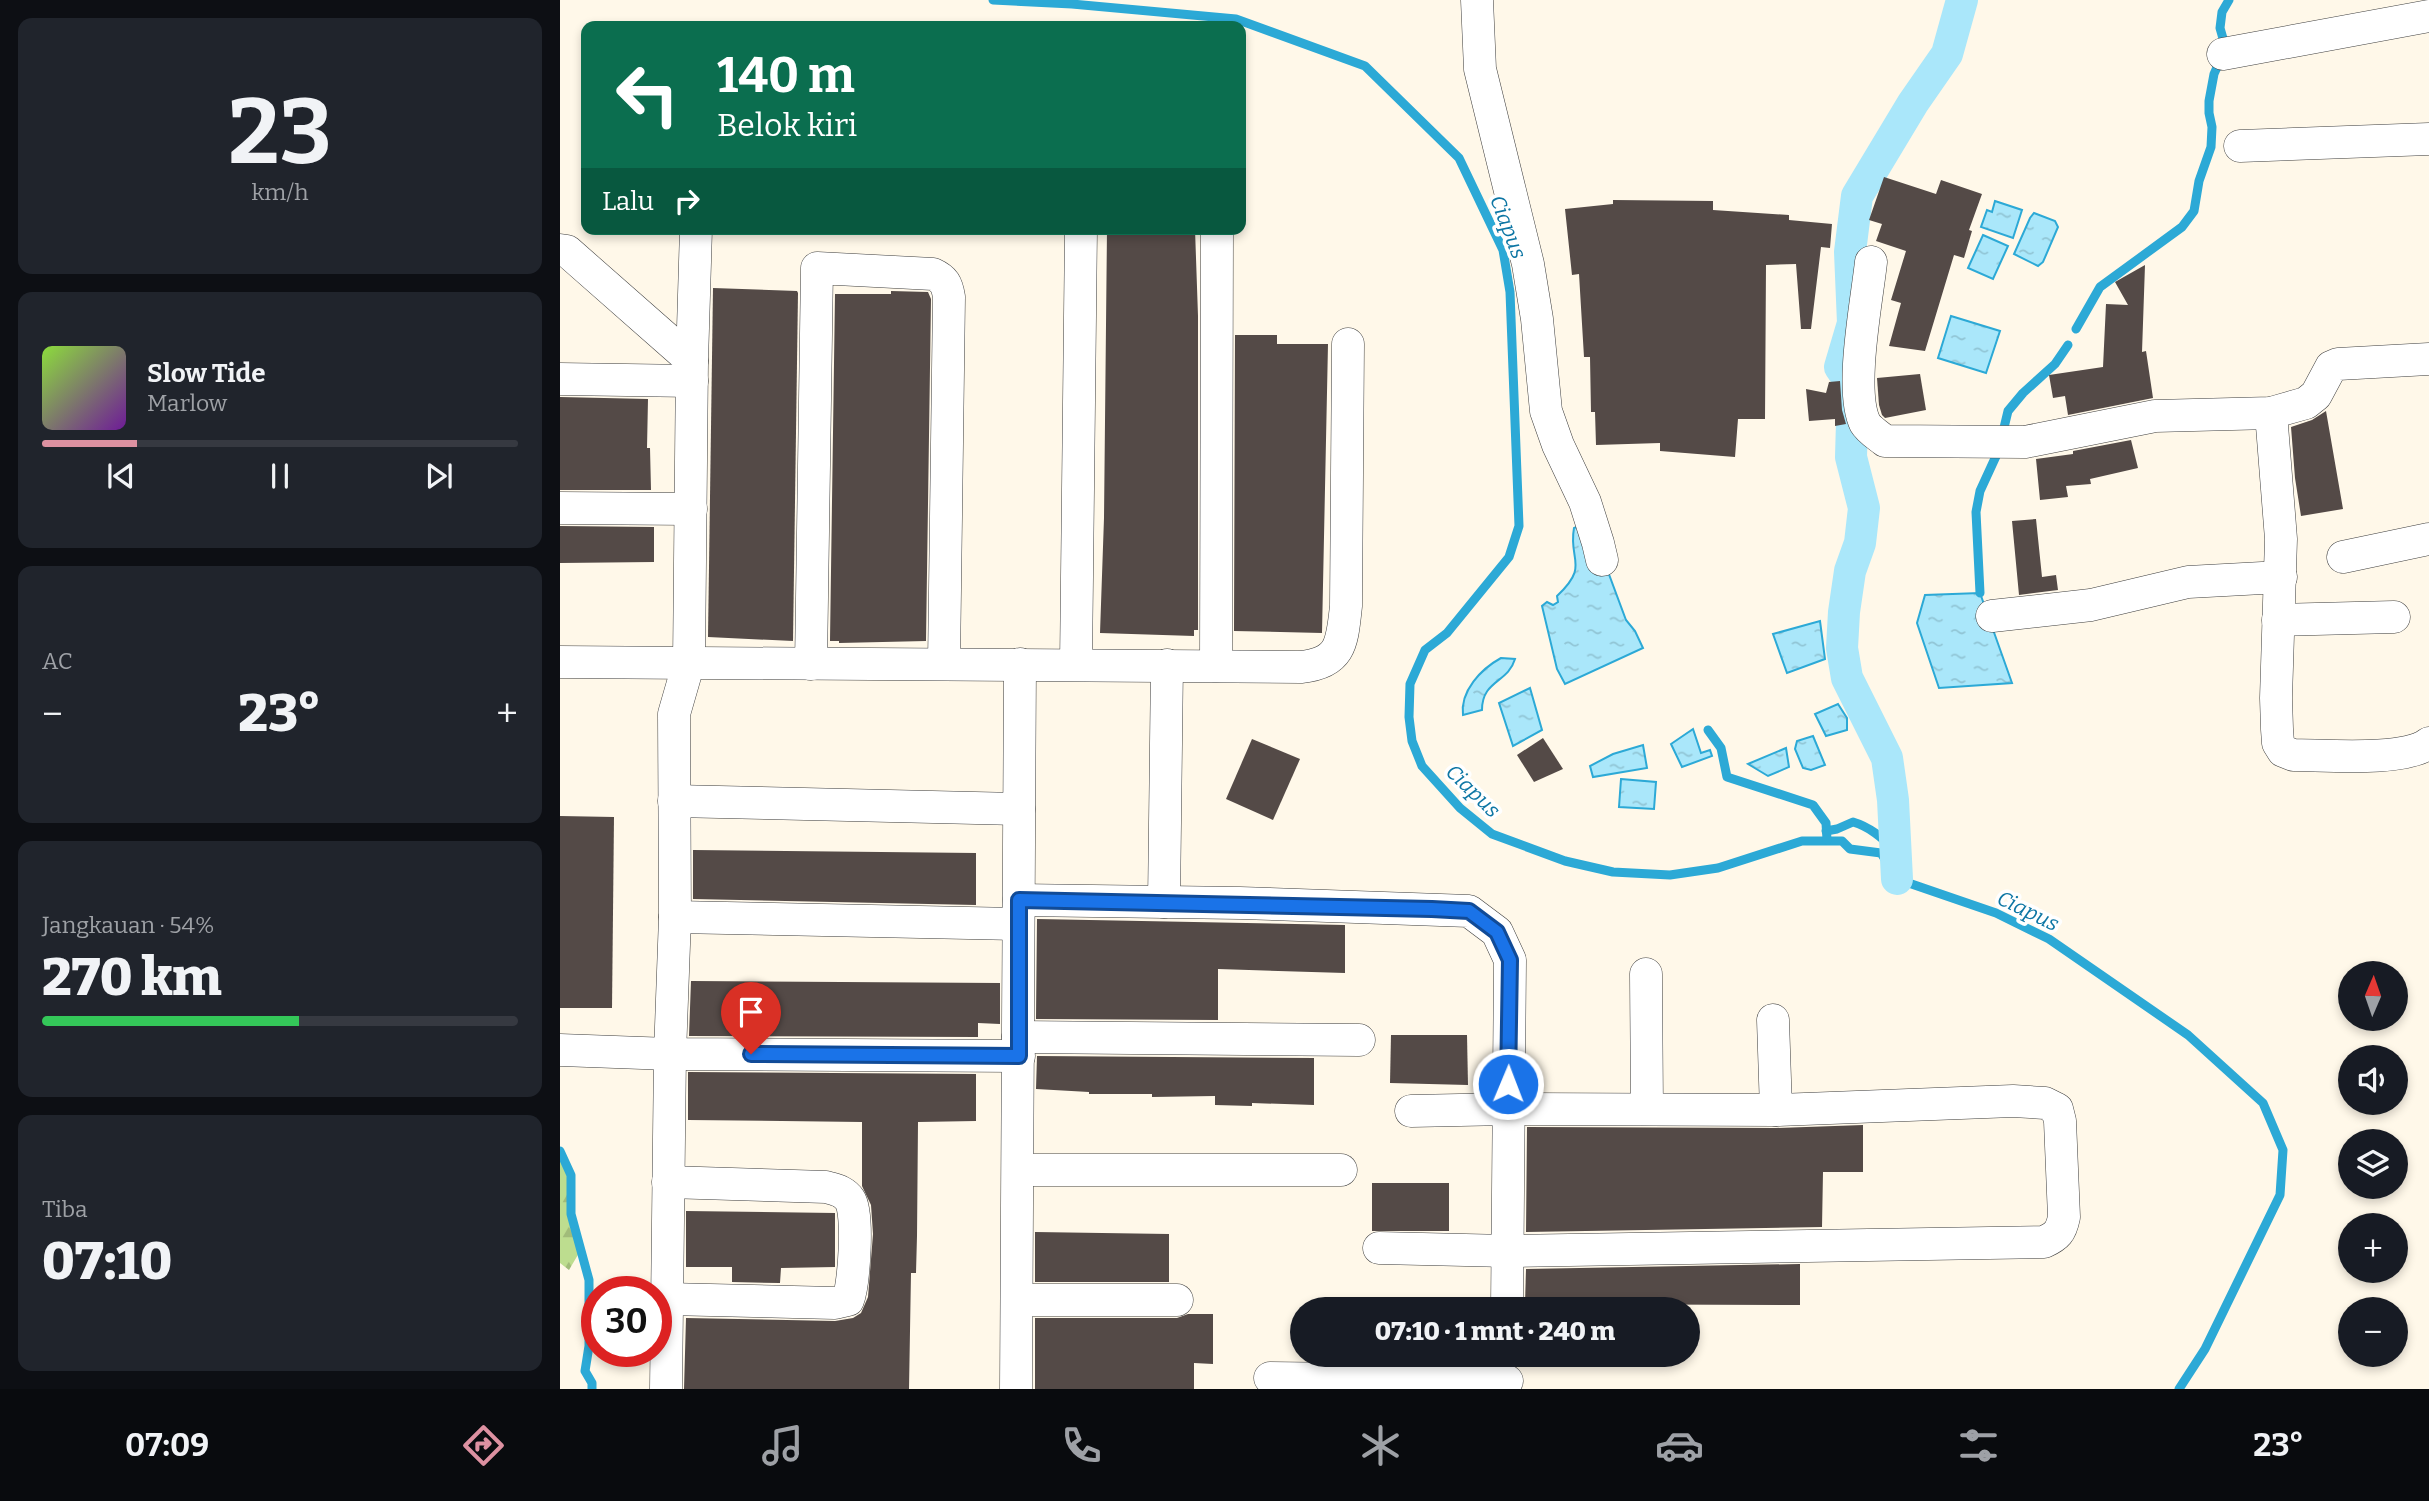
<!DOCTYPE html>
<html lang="id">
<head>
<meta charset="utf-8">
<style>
  :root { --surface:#171b24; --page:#20242c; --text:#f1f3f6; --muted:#9ea1a6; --line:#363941; --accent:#dd91a1 }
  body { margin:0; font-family:Bitter,serif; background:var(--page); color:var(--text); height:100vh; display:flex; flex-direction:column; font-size:26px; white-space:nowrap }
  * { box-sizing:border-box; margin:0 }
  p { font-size:23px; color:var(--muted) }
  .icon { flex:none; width:38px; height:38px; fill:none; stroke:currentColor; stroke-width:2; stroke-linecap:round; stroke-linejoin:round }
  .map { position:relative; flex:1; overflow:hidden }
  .panel { display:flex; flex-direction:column; gap:18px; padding:18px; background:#0d0f14; width:560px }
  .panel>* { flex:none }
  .hud { position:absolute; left:21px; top:21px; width:665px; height:214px; border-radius:14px; box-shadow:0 4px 10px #0003; background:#0b6e4f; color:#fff; overflow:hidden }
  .needle { width:46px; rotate:2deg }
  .fabs { position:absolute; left:1778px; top:961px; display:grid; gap:14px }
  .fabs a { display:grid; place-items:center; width:70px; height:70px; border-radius:50%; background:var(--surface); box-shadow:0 4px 10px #0003; font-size:35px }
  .speed { position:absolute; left:21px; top:1276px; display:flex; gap:14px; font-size:35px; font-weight:700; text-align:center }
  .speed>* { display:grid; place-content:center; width:91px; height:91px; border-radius:50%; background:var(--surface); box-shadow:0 4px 10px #0003; line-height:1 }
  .speed .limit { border:10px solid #d22; background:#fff; color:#111 }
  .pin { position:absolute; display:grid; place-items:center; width:60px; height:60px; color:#fff; margin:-72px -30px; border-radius:50% 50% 50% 0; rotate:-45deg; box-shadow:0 0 7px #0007 }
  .pin .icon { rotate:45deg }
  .me { position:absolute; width:77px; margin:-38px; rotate:1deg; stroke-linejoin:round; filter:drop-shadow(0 0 5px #0008) }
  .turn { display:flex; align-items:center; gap:24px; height:147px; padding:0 21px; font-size:32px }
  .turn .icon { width:91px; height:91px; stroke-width:2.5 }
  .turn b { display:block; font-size:49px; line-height:60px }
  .then { display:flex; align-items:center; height:66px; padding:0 21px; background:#0003; gap:14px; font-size:26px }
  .big { font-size:52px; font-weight:800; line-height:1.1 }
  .panel .card { flex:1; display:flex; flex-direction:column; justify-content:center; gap:10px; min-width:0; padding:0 24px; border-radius:14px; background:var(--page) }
  .panel .dial { align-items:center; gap:0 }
  .dial b { font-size:91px; line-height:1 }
  .song { display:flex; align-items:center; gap:21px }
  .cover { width:84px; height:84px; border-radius:10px; background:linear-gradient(135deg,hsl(90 70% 55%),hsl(280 70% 35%)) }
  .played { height:7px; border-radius:4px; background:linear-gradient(90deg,var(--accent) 20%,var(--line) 20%) }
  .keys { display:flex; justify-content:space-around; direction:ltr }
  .heat { display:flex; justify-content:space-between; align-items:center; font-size:38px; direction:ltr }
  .charge { height:10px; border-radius:5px; background:linear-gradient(90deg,#34c759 54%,var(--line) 0) }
  .trip { position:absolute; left:730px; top:1297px; width:410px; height:70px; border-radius:35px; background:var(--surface); box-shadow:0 4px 10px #0003; font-weight:800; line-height:70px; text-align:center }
  .tabs { display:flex; height:112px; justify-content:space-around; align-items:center; background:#090b0e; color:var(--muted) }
  .tabs .icon { width:49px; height:49px }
  .tabs .active { color:var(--accent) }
  .tabs b { font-size:32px; color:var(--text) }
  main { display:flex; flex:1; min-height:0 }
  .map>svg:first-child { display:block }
</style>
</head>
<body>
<main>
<section class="panel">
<div class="card dial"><b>23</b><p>km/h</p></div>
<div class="card">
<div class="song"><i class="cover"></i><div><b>Slow Tide</b><p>Marlow</p></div></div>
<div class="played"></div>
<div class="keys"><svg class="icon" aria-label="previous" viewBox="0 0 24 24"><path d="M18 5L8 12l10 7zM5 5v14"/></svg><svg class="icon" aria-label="pause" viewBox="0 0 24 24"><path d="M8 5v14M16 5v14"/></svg><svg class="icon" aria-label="next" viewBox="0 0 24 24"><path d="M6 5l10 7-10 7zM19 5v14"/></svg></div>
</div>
<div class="card"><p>AC</p>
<div class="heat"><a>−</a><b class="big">23°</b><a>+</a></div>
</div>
<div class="card"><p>Jangkauan · 54%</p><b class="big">270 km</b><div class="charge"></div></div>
<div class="card"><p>Tiba</p><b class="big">07:10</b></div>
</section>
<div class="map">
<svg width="1869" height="1389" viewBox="0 0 1869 1389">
  <defs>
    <pattern id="forest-firs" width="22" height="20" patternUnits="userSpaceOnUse" patternTransform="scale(1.75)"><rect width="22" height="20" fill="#bddd8f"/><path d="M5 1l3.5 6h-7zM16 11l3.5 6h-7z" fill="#a1bc7a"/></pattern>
    <pattern id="water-ripples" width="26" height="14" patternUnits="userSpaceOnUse" patternTransform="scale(1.75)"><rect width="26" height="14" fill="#aae7fa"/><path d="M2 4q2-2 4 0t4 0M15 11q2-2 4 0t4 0" fill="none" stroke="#91c5d5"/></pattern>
  </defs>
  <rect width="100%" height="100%" fill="#fff8e9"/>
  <path fill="url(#forest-firs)" d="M0,1154L9,1176V1215L19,1253L9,1270L0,1263Z"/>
  <g fill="url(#water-ripples)" stroke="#2ca9d6" stroke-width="2">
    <path d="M1435,201L1462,210L1453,238L1421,227L1427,210L1432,212Z"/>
    <path d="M1474,213L1495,221L1498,227L1483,262L1478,266L1454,254L1470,218Z"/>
    <path d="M1423,235L1448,246L1433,279L1408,268Z"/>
    <path d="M1391,316L1440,331L1426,373L1378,358Z"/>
    <path d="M1017,527L1044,561L1066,620L1075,631L1083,648L1005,684L997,669L982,606L987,602L993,605L998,602L997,596C1030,565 1008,561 1014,528Z"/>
    <path d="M1420,593L1452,683L1379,688L1357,623L1365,595Z"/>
    <path d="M1260,621L1265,659L1227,673L1213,634Z"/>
    <path d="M941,658L955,659C948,683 922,680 922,710L903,715C900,691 921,669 941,658Z"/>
    <path d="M970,688L982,730L953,746L939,703Z"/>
    <path d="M1278,704L1287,718V730L1266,736L1255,714Z"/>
    <path d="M1133,729L1141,753L1150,750L1152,756L1122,767L1111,744Z"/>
    <path d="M1253,736L1265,765L1251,770L1243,768L1235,749L1237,741Z"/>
    <path d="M1083,745L1087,768L1033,777L1030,766L1053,754Z"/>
    <path d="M1226,748L1229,767L1208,776L1188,764Z"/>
    <path d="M1061,779L1096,782L1094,809L1059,807Z"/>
  </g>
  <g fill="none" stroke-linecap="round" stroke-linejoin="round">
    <g stroke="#2ca9d6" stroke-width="9">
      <path d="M433,0L512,4L676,19L805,66L899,158L943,250L950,292L959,526L949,557L887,633L865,650L850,684L849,717L852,741L862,766L900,808L932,834L1005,861L1053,872L1110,875L1158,868L1242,841H1282L1290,849L1321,853L1337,879L1436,913L1489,939L1628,1035L1703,1103L1723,1150L1720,1195L1645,1349L1619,1389"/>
      <path d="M1516,329L1540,287L1622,227L1634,211L1639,181L1651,147L1652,127L1649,113V101L1654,74L1663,54L1664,42L1660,28L1662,12L1669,0"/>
      <path d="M1442,436L1448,411L1463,393L1495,364L1508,345"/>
      <path d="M1420,593L1416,512L1420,491L1437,454"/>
      <path d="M1148,730L1161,748L1167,777L1253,805L1266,823L1267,840"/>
      <path d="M1266,831L1277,829L1293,822C1310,827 1321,837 1335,850"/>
      <path d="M0,1151L11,1175V1214L29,1280V1346L25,1371L32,1383V1389"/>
    </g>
    <path stroke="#aae7fa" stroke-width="32" d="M1337,879L1333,800L1327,758L1287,678L1282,648L1284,612L1290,571L1300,543L1304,508L1291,457L1293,386L1280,367L1293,323L1290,252L1297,196L1353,103L1387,54L1402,0"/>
  </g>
  <g fill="#544a47">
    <path d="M1324,177L1376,194L1381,180L1422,194L1409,230L1412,231L1404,258L1394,255L1365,351L1329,346L1341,303L1331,300L1346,251L1316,241L1322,224L1309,220Z"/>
    <path d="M1053,200L1153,201V210L1229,215V220L1272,224L1270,248L1261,247L1251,329H1241L1236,264L1206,265L1205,419H1178L1175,457L1100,451V443L1036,445L1035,412H1031L1030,357H1024L1019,274L1012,275L1005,209L1053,204Z"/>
    <path d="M547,229H635L638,316V630H634V636L540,633L544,518Z"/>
    <path d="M1585,265L1582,352L1586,351L1593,398L1508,415L1505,396L1493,398L1489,375L1543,367L1546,304L1568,305L1555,282Z"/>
    <path d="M153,288L237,291L238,293L233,641L148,637Z"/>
    <path d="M331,291L368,292L371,299L366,641L279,643V641H270L275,294H331Z"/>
    <path d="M675,335H717V344H768L762,633L674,631Z"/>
    <path d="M1360,374L1366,410L1325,418L1322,415L1319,405L1317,378Z"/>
    <path d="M1280,381L1282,410L1286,424L1275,426V419L1249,421L1246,389L1266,393L1269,382Z"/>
    <path d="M0,397L88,399L87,448H90L91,490H0Z"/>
    <path d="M1766,411L1783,509L1741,516L1735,478L1731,427L1752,420Z"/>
    <path d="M1571,440L1578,468L1530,479L1531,484L1506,486L1508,497L1480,500L1476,459L1513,454V451Z"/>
    <path d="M1476,519L1482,577L1496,575L1498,590L1459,595L1452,521Z"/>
    <path d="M0,526L94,527V562L0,563Z"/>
    <path d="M983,738L1003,769L974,782L957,755Z"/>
    <path d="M692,739L740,759L713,820L666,799Z"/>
    <path d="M0,816L54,817L52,1008H0Z"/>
    <path d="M133,850L416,853V905L133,899Z"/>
    <path d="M477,919L785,925V973L658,969V1020L476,1019Z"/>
    <path d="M131,981L440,983V1024L418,1023V1037L129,1036Z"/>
    <path d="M831,1035H907L908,1085L830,1083Z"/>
    <path d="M477,1056L754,1058V1105L692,1103V1106L655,1105V1096L592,1097V1094H529V1092L476,1089Z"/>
    <path d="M128,1072L416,1074V1121L358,1122L357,1236L356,1273H351L349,1389H124L126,1318L275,1321L293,1318L301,1313L308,1297L313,1234L311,1205L302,1186V1122L128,1120Z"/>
    <path d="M1303,1125V1172H1263L1262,1227L966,1232L967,1127L1216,1128Z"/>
    <rect x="812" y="1183" width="77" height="48"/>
    <path d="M126,1211L275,1213V1267L221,1268L220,1283L172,1282V1267H126Z"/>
    <path d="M475,1232L609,1234V1282H475Z"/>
    <path d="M1240,1264V1305L965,1304L966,1269Z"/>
    <path d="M628,1314H653V1364L634,1363V1389H475V1318H617Z"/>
  </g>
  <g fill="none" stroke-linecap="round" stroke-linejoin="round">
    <defs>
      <g id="street">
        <path d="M917,0L920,69L968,264L977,319L986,411L998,445L1025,502L1038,543L1042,560"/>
        <path d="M1663,54L1869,16"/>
        <path d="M1680,146L1869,139"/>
        <path d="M0,250L7,251L132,361"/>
        <path d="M1311,262C1307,300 1289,390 1305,423C1309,430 1319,436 1325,441L1465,442L1595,416L1711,413L1746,403L1756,395L1771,367L1778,364L1869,359"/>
        <path d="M0,379L132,381"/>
        <path d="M1711,413L1721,539L1716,698L1717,729L1718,743L1723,751L1733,755C1765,755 1845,762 1869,743"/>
        <path d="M0,508L131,509"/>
        <path d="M1783,557L1869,539"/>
        <path d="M1432,616L1531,605L1628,582L1721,577"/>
        <path d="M1718,620L1834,617"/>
        <path d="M0,662L741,667C782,663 782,642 786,606L788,344"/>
        <path d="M251,664L257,268L373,274C384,279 387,284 389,297L384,663"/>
        <path d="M516,664L521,229"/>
        <path d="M656,666L657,229"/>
        <path d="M114,801L459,809"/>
        <path d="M459,900L680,903L909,911L937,932L950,960L947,1309"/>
        <path d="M604,902L607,665"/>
        <path d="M115,917L457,924"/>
        <path d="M1086,974L1087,1109"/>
        <path d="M1213,1020L1216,1110"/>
        <path d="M458,1037L799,1040"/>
        <path d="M0,1050L110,1054L459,1056"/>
        <path d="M458,1170H781"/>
        <path d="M819,1248L948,1251L1484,1242C1497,1236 1501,1232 1504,1217L1500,1121L1497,1109L1485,1103L1453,1101L1216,1110L948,1109L851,1111"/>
        <path d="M107,1299L275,1303L288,1300C294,1285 299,1213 290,1200C284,1191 276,1190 266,1187L108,1182"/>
        <path d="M457,1300H617"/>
        <path d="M710,1378L947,1381"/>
        <path d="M106,1389L110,1054L115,917L114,714L129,662L132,361L136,229"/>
        <path d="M456,1389L460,664"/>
      </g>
    </defs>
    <use href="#street" stroke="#3e3e3e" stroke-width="33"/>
    <use href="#street" stroke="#fff" stroke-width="32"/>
  </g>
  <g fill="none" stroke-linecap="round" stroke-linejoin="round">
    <defs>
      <path id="route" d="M191,1054L459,1056V900L872,909L909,911L937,932L950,960L948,1084"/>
    </defs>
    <use href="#route" stroke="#114b97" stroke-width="18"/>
    <use href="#route" stroke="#1a73e8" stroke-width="12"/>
  </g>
  <g text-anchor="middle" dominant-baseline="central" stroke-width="7" stroke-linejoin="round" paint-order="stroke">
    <g font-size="21" font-style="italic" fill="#0d76a4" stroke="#fff">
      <text transform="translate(948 227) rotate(69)">Ciapus</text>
      <text transform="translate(913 791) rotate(44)">Ciapus</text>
      <text transform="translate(1468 911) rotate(26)">Ciapus</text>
    </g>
  </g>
</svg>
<div class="fabs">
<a><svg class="needle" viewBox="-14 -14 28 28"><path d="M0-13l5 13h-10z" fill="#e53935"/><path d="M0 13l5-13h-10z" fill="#9ea1a6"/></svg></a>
<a><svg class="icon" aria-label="sound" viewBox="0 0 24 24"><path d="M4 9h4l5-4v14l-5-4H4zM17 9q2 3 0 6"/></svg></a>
<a><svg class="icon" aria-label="layers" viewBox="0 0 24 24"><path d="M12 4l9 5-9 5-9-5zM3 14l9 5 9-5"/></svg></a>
<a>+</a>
<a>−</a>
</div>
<div class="speed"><div class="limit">30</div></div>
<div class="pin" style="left:191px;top:1054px;background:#d93025"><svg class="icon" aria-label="arrive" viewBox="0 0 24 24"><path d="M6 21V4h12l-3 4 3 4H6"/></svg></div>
<svg class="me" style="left:948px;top:1084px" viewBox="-20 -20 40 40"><circle r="17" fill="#1a73e8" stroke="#fff" stroke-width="3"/><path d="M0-11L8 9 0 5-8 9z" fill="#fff"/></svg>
<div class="trip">07:10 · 1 mnt · 240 m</div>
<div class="hud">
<div class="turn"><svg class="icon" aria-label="left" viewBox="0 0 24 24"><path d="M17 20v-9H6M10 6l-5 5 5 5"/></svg><div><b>140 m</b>Belok kiri</div></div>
<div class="then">Lalu<svg class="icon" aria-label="right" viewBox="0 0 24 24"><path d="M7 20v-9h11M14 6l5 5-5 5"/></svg></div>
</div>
</div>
</main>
<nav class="tabs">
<b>07:09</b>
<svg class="icon active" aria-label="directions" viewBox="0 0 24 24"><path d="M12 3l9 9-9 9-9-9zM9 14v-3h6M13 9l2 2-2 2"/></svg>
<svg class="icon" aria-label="music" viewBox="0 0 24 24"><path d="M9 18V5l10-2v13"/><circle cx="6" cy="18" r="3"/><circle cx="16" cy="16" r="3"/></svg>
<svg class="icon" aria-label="phone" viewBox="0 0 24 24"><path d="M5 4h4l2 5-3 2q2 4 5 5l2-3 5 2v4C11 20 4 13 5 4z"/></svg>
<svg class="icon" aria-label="climate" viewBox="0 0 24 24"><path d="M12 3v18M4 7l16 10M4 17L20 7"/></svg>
<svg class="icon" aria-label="car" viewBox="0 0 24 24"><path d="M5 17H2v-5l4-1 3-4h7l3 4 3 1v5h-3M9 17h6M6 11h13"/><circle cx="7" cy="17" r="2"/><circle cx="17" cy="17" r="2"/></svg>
<svg class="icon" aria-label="filters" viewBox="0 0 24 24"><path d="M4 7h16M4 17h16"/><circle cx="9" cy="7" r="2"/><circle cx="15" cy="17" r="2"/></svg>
<b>23°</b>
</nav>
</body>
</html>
